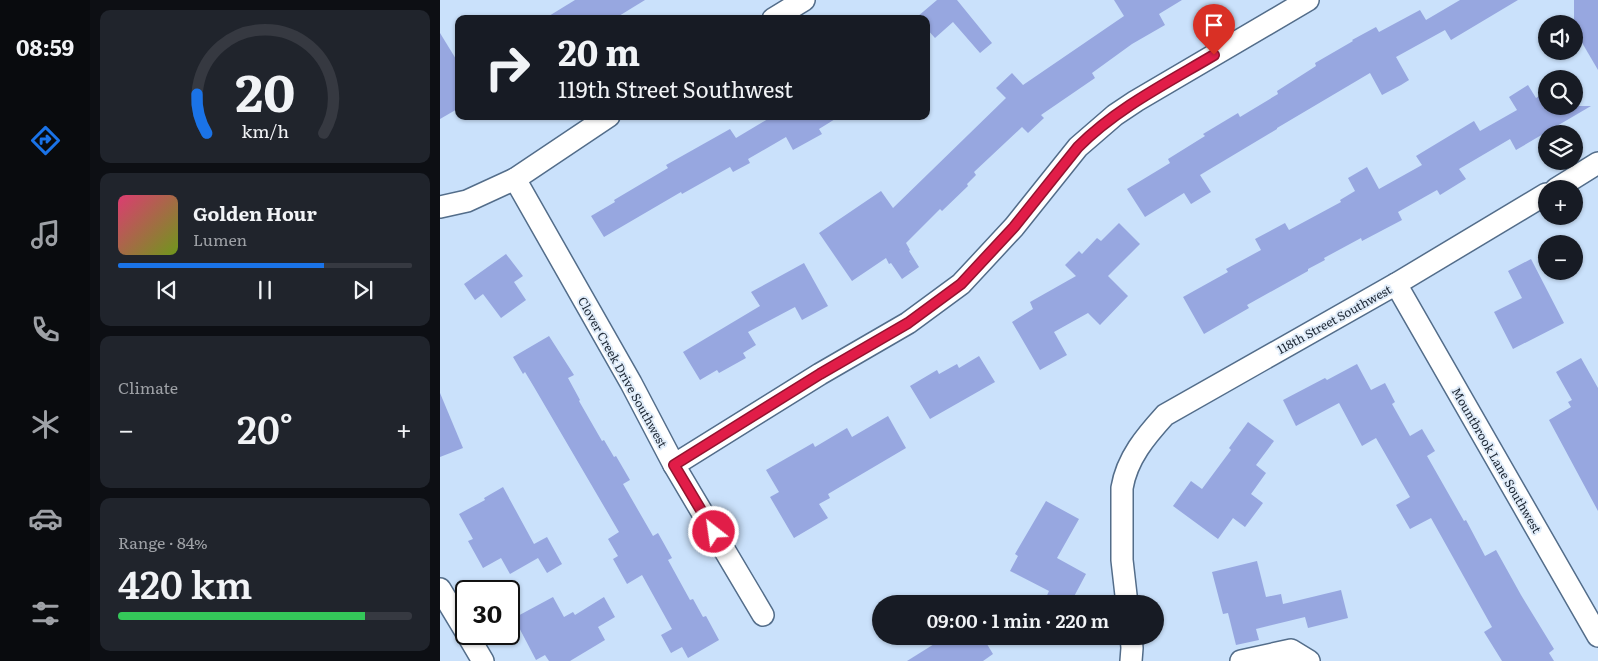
<!DOCTYPE html>
<html lang="en">
<head>
<meta charset="utf-8">
<style>
  :root { --surface:#171b24; --page:#20242c; --text:#f1f3f6; --muted:#9ea1a6; --line:#363941; --accent:#1a73e8 }
  body { margin:0; font-family:Literata,serif; background:var(--page); color:var(--text); height:100vh; display:flex; flex-direction:column; font-size:19px; white-space:nowrap }
  * { box-sizing:border-box; margin:0 }
  p { font-size:16px; color:var(--muted) }
  .icon { flex:none; width:28px; height:28px; fill:none; stroke:currentColor; stroke-width:2; stroke-linecap:round; stroke-linejoin:round }
  .map { position:relative; flex:1; overflow:hidden }
  .panel { display:flex; flex-direction:column; gap:10px; padding:10px; background:#0d0f14; width:350px }
  .panel>* { flex:none }
  .guide { position:absolute; left:15px; top:15px; width:475px; height:105px; border-radius:10px; box-shadow:0 1px 4px #0004; background:#171b24; color:var(--text); overflow:hidden }
  .fabs { position:absolute; left:1098px; top:15px; display:grid; gap:10px }
  .fabs a { display:grid; place-items:center; width:45px; height:45px; border-radius:50%; background:var(--surface); box-shadow:0 1px 4px #0004; font-size:25px }
  .speed { position:absolute; left:15px; top:580px; display:flex; gap:10px; font-size:25px; font-weight:700; text-align:center }
  .speed>* { display:grid; place-content:center; width:65px; height:65px; border-radius:50%; background:var(--surface); box-shadow:0 1px 4px #0004; line-height:1 }
  .speed .limit { border:2px solid #111; border-radius:8px; background:#fff; color:#111 }
  .pin { position:absolute; display:grid; place-items:center; width:42px; height:42px; color:#fff; margin:-51px -21px; border-radius:50% 50% 50% 0; rotate:-45deg; box-shadow:0 0 5px #0007 }
  .pin .icon { rotate:45deg }
  .me { position:absolute; width:55px; margin:-28px; rotate:330deg; stroke-linejoin:round; filter:drop-shadow(0 0 4px #0008) }
  .turn { display:flex; align-items:center; gap:18px; height:105px; padding:0 20px; font-size:22px }
  .turn .icon { width:65px; height:65px; stroke-width:2.5 }
  .turn b { display:block; font-size:35px; line-height:42px }
  .big { font-size:38px; font-weight:600; line-height:1.1 }
  .panel .widget { flex:1; display:flex; flex-direction:column; justify-content:center; gap:8px; min-width:0; padding:0 18px; border-radius:10px; background:var(--page) }
  .panel .dial { align-items:center; gap:0 }
  .dial svg { height:130px; overflow:visible; fill:none; stroke:var(--line); stroke-width:7; stroke-linecap:round; text-anchor:middle }
  .dial text { fill:var(--text); stroke:none }
  .song { display:flex; align-items:center; gap:15px }
  .cover { width:60px; height:60px; border-radius:8px; background:linear-gradient(135deg,hsl(340 70% 55%),hsl(80 70% 35%)) }
  .played { height:5px; border-radius:2px; background:linear-gradient(90deg,var(--accent) 70%,var(--line) 70%) }
  .keys { display:flex; justify-content:space-around; direction:ltr }
  .heat { display:flex; justify-content:space-between; align-items:center; font-size:28px; direction:ltr }
  .charge { height:8px; border-radius:4px; background:linear-gradient(90deg,#34c759 84%,var(--line) 0) }
  .trip { position:absolute; left:432px; top:595px; width:292px; height:50px; border-radius:25px; background:var(--surface); box-shadow:0 1px 4px #0004; font-weight:600; line-height:50px; text-align:center }
  main { display:flex; flex:1; min-height:0 }
  .tabs { display:flex; flex-direction:column; width:90px; justify-content:space-around; align-items:center; background:#090b0e; color:var(--muted) }
  .tabs .icon { width:35px; height:35px }
  .tabs .selected { color:var(--accent) }
  .tabs b { font-size:22px; color:var(--text) }
  .map>svg:first-child { display:block }
</style>
</head>
<body>
<main>
<nav class="tabs">
<b>08:59</b>
<svg class="icon selected" aria-label="directions" viewBox="0 0 24 24"><path d="M12 3l9 9-9 9-9-9zM9 14v-3h6M13 9l2 2-2 2"/></svg>
<svg class="icon" aria-label="music" viewBox="0 0 24 24"><path d="M9 18V5l10-2v13"/><circle cx="6" cy="18" r="3"/><circle cx="16" cy="16" r="3"/></svg>
<svg class="icon" aria-label="phone" viewBox="0 0 24 24"><path d="M5 4h4l2 5-3 2q2 4 5 5l2-3 5 2v4C11 20 4 13 5 4z"/></svg>
<svg class="icon" aria-label="climate" viewBox="0 0 24 24"><path d="M12 3v18M4 7l16 10M4 17L20 7"/></svg>
<svg class="icon" aria-label="car" viewBox="0 0 24 24"><path d="M5 17H2v-5l4-1 3-4h7l3 4 3 1v5h-3M9 17h6M6 11h13"/><circle cx="7" cy="17" r="2"/><circle cx="17" cy="17" r="2"/></svg>
<svg class="icon" aria-label="filters" viewBox="0 0 24 24"><path d="M4 7h16M4 17h16"/><circle cx="9" cy="7" r="2"/><circle cx="15" cy="17" r="2"/></svg>
</nav>
<section class="panel">
<div class="widget dial"><svg viewBox="0 0 100 80">
<path d="M14 69A42 42 0 1 1 86 69"/>
<path d="M14 69A42 42 0 0 1 8 45" stroke="#1a73e8"/>
<text x="50" y="56" font-size="32" font-weight="700">20</text>
<text x="50" y="72" font-size="11">km/h</text>
</svg></div>
<div class="widget">
<div class="song"><i class="cover"></i><div><b>Golden Hour</b><p>Lumen</p></div></div>
<div class="played"></div>
<div class="keys"><svg class="icon" aria-label="previous" viewBox="0 0 24 24"><path d="M18 5L8 12l10 7zM5 5v14"/></svg><svg class="icon" aria-label="pause" viewBox="0 0 24 24"><path d="M8 5v14M16 5v14"/></svg><svg class="icon" aria-label="next" viewBox="0 0 24 24"><path d="M6 5l10 7-10 7zM19 5v14"/></svg></div>
</div>
<div class="widget"><p>Climate</p>
<div class="heat"><a>−</a><b class="big">20°</b><a>+</a></div>
</div>
<div class="widget"><p>Range · 84%</p><b class="big">420 km</b><div class="charge"></div></div>
</section>
<div class="map">
<svg width="1158" height="661" viewBox="0 0 1158 661">
  <rect width="100%" height="100%" fill="#cae1fb"/>
  <g fill="#97a7e0">
    <path d="M135,0H205L174,19H104Z"/>
    <path d="M497,0H517L552,43L540,53L513,22L495,38L486,28V19H478L477,17Z"/>
    <path d="M674,0H742L719,14L725,25L692,44L652,73L655,78L601,115L604,118L588,133L582,127L534,172L536,175L527,184L528,186L502,211L500,209L466,243L470,250L469,251L479,267L462,279L451,263L449,264L446,258L412,281L379,233L441,191L453,208L566,98L556,88L572,73L583,85L684,16Z"/>
    <path d="M1020,0H1078L1011,40L1005,30L956,57L969,80L961,85L942,95L930,73L837,128V129L760,175L771,192L751,204L744,193L705,217L687,189L730,163L728,159L765,136L763,134L798,113L800,117L838,94L837,91L876,66L875,63L913,41L912,40L936,27L939,32L980,10L986,20Z"/>
    <path d="M1134,0H1158V70L1134,29Z"/>
    <path d="M0,33L19,64V108L0,119Z"/>
    <path d="M1088,85L1096,98L1106,92V106H1151L1076,150L1070,139L1019,169L1026,179L1000,195L997,190L958,212L962,220L922,241L921,238L884,258L885,260L868,269V271L807,305L809,308L764,334L743,297L788,272L786,269L821,250L815,239L845,223L849,230L901,202L900,200L915,191L908,178L927,167L939,189L982,165L976,156L1034,121L1040,131L1077,110L1069,97Z"/>
    <path d="M333,116H400L379,129L382,134L353,150L346,137L308,159L310,163L293,172L290,167L242,194L241,192L164,237L151,216L175,202L174,200L228,168L226,165L290,129L296,138Z"/>
    <path d="M679,223L700,244L668,276L688,296L660,325L648,313L614,332L627,355L600,370L572,322L593,309L590,302L636,276L625,265L639,251L642,254L657,238L661,241Z"/>
    <path d="M66,254L83,276L74,282L86,300L61,318L43,294L35,300L24,284Z"/>
    <path d="M1091,259L1124,323L1073,349L1054,312L1082,298L1068,271Z"/>
    <path d="M364,263L388,306L362,320L355,307L308,332L316,345L303,353L306,358L279,373L277,370L260,380L243,352L320,306L311,292Z"/>
    <path d="M109,336L134,375L128,378L140,400L139,401L162,441L164,440L174,457L176,456L190,480L183,484L213,536L218,533L232,558L228,560L250,600L253,599L263,617L266,616L279,640L248,658L242,647L231,653L221,635L232,629L202,575L187,584L173,559L178,556L168,539L179,532L94,387L85,372L83,374L73,357Z"/>
    <path d="M539,356L555,382L490,419L470,386L497,370L499,374L517,364L519,368Z"/>
    <path d="M1141,358L1158,388V511L1109,420L1131,407L1128,402L1132,400L1116,372Z"/>
    <path d="M917,364L931,390L945,383L955,402L952,404L970,436L982,429L995,451L987,456L1024,521L1026,520L1045,556L1056,550L1081,595L1114,649L1109,653L1114,661H1062L1044,632L1052,627L991,518L970,529L956,505L970,497L936,438L922,446L899,403L856,426L843,400L885,378L887,380Z"/>
    <path d="M0,393L23,448L0,457Z"/>
    <path d="M448,416L466,448L388,494L390,498L379,504L388,518L354,538L330,497L339,492L326,470L373,443L375,447L407,428L412,437Z"/>
    <path d="M808,422L834,441L816,465L826,473L811,494L823,503L805,527L793,518L778,539L733,506L751,481L762,489L791,450L789,448Z"/>
    <path d="M63,487L94,544L107,537L122,564L107,573L98,558L70,574L61,558L43,568L28,541L33,539L19,514L45,500L44,498Z"/>
    <path d="M606,501L639,519L617,558L646,574L630,604H603L609,591L570,571L578,556L575,554Z"/>
    <path d="M817,561L826,597L841,594L843,604L901,590L908,618L868,628L865,617L816,629L819,640L796,645L788,613L783,614L772,572Z"/>
    <path d="M113,597L124,617L133,612L135,615L164,597L175,617L158,627L165,640L130,661H109L105,655L96,660L74,618Z"/>
    <path d="M507,636H542L553,654L543,661H467Z"/>
  </g>
  <g fill="none" stroke-linecap="round" stroke-linejoin="round">
    <defs>
      <g id="minor">
        <path d="M333,19L364,0"/>
        <path d="M75,179L191,383L234,465L323,615"/>
        <path d="M1116,189L1158,163"/>
        <path d="M0,207L27,201L75,179L169,116"/>
        <path d="M956,284L1158,636"/>
        <path d="M234,465L380,374L468,323L521,284L574,227L638,147L675,115L696,101L868,0"/>
        <path d="M0,589L26,632"/>
        <path d="M687,604L682,560V488C687,458 706,436 725,415L956,284L1106,194"/>
        <path d="M27,634L43,661"/>
        <path d="M691,661L692,648L691,636"/>
        <path d="M801,661L851,650L869,661"/>
      </g>
    </defs>
    <use href="#minor" stroke="#536d8a" stroke-width="24"/>
    <use href="#minor" stroke="#fff" stroke-width="21"/>
  </g>
  <g fill="none" stroke-linecap="round" stroke-linejoin="round">
    <defs>
      <path id="route" d="M274,532L234,465L380,374L468,323L521,284L574,227L638,147C677,108 727,83 774,55"/>
    </defs>
    <use href="#route" stroke="#92132f" stroke-width="12"/>
    <use href="#route" stroke="#e11d48" stroke-width="9"/>
  </g>
  <g text-anchor="middle" dominant-baseline="central" stroke-width="4" stroke-linejoin="round" paint-order="stroke">
    <g font-size="12" fill="#1b2532" stroke="#e1edfa">
      <text transform="translate(894 319) rotate(-29)">118th Street Southwest</text>
      <text transform="translate(183 372) rotate(61)">Clover Creek Drive Southwest</text>
      <text transform="translate(1057 460) rotate(60)">Mountbrook Lane Southwest</text>
    </g>
  </g>
</svg>
<div class="fabs">
<a><svg class="icon" aria-label="sound" viewBox="0 0 24 24"><path d="M4 9h4l5-4v14l-5-4H4zM17 9q2 3 0 6"/></svg></a>
<a><svg class="icon" aria-label="search" viewBox="0 0 24 24"><circle cx="10" cy="10" r="6"/><path d="M15 15l6 6"/></svg></a>
<a><svg class="icon" aria-label="layers" viewBox="0 0 24 24"><path d="M12 4l9 5-9 5-9-5zM3 14l9 5 9-5"/></svg></a>
<a>+</a>
<a>−</a>
</div>
<div class="speed"><div class="limit">30</div></div>
<div class="pin" style="left:774px;top:55px;background:#d93025"><svg class="icon" aria-label="arrive" viewBox="0 0 24 24"><path d="M6 21V4h12l-3 4 3 4H6"/></svg></div>
<svg class="me" style="left:274px;top:532px" viewBox="-20 -20 40 40"><circle r="17" fill="#e11d48" stroke="#fff" stroke-width="3"/><path d="M0-11L8 9 0 5-8 9z" fill="#fff"/></svg>
<div class="trip">09:00 · 1 min · 220 m</div>
<div class="guide">
<div class="turn"><svg class="icon" aria-label="right" viewBox="0 0 24 24"><path d="M7 20v-9h11M14 6l5 5-5 5"/></svg><div><b>20 m</b>119th Street Southwest</div></div>
</div>
</div>
</main>
</body>
</html>
